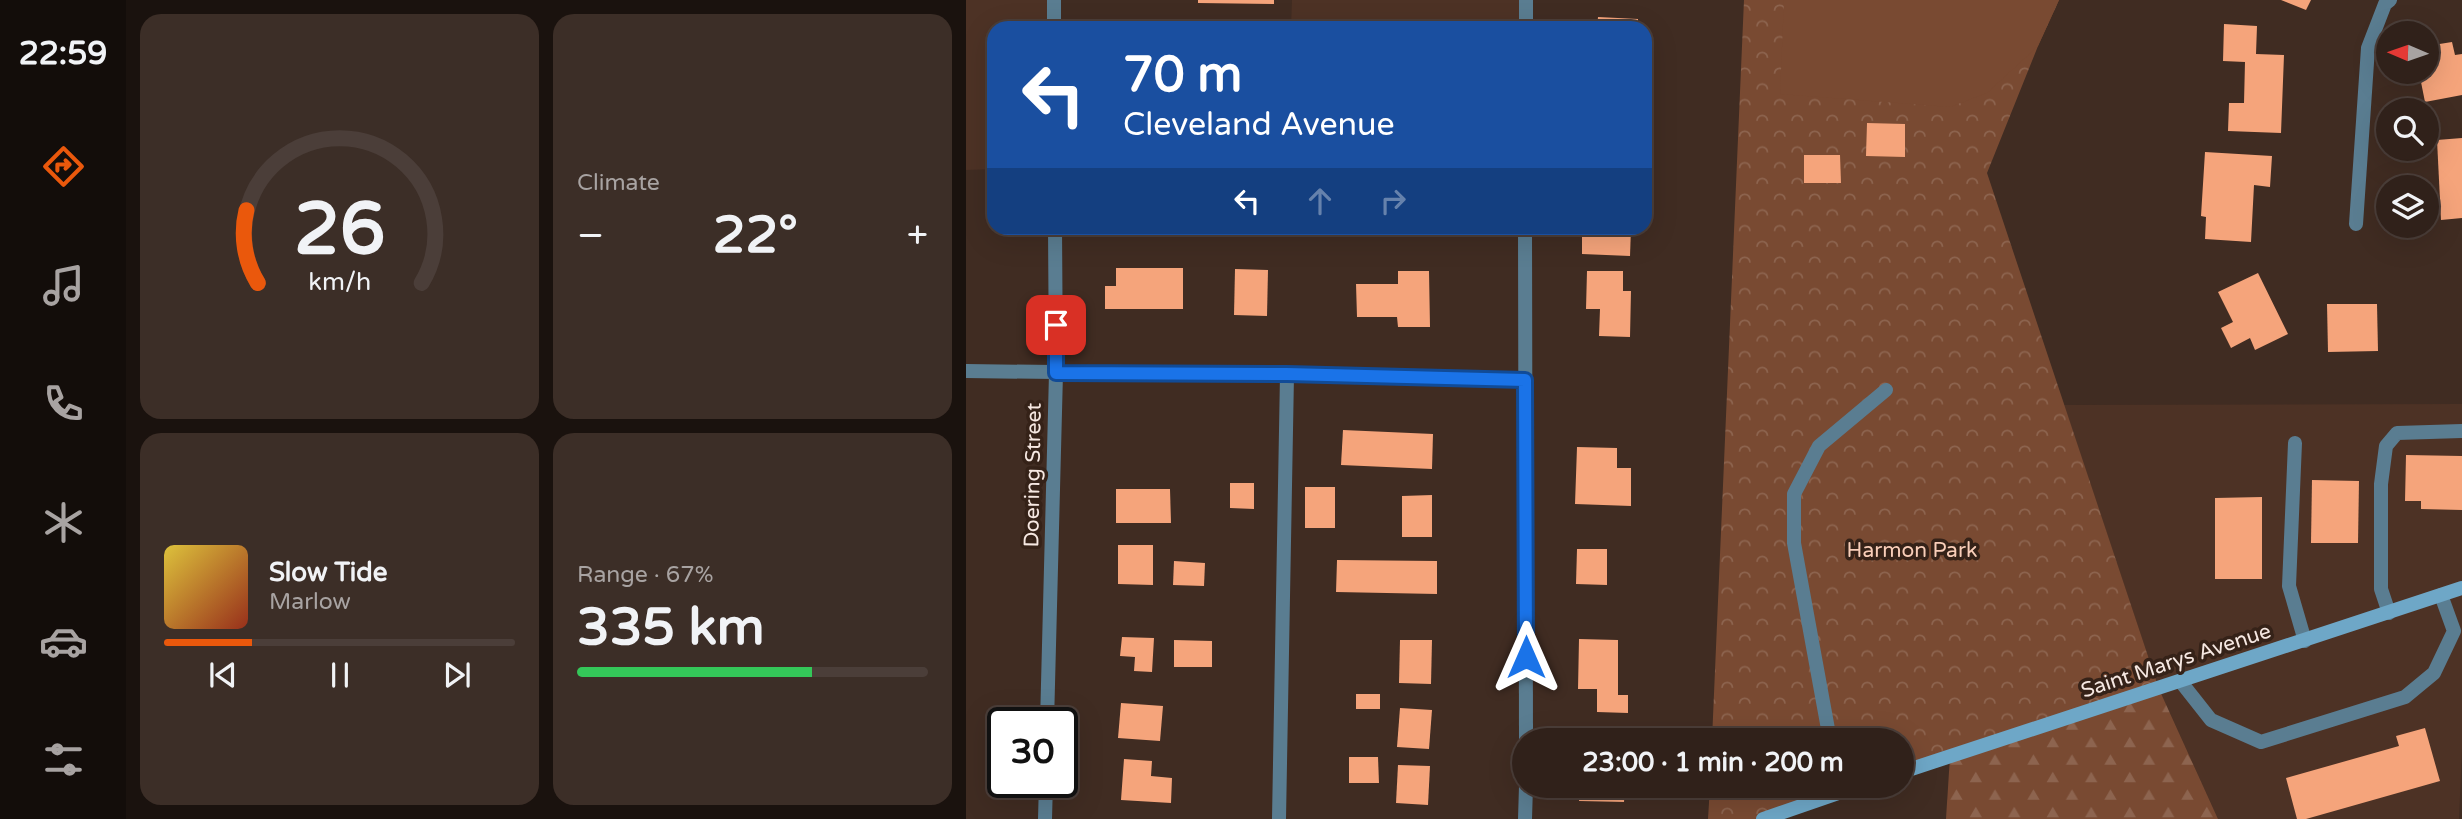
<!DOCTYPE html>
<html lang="en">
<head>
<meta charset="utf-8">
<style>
  :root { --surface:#30211a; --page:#3c2e27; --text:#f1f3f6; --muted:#a8a3a2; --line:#4b3e39; --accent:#ea580c }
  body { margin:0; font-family:"Varela Round",sans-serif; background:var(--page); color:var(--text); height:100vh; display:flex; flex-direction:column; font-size:26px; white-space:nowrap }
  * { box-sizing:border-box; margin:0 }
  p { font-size:23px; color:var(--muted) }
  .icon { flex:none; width:38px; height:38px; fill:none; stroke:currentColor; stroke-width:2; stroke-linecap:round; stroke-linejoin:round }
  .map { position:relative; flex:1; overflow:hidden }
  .side { display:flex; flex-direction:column; gap:14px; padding:14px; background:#1a120e; width:840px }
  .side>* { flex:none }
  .guide { position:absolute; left:21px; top:21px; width:665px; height:214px; border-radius:21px; box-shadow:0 7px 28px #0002,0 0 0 2px var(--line); background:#1a4fa0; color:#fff; overflow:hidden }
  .needle { width:46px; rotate:272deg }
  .controls { position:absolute; left:1410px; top:21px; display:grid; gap:14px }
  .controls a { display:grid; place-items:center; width:63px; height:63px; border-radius:50%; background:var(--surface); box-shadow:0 7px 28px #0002,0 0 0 2px var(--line); font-size:35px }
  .speed { position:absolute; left:21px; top:707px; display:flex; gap:14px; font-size:35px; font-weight:700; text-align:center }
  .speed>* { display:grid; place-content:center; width:91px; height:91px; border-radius:50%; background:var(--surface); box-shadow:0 7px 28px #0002,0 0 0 2px var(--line); line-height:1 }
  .speed .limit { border:4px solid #111; border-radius:10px; background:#fff; color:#111 }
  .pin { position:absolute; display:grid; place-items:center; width:60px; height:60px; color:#fff; margin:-30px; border-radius:14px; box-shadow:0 4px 10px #0006 }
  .me { position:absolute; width:77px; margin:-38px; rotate:0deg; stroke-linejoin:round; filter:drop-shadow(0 0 5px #0008) }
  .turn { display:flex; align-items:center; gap:24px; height:147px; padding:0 21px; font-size:32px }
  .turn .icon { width:91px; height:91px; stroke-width:2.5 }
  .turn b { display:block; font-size:49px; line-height:60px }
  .lanes { display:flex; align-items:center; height:66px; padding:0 21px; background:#0003; justify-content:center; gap:35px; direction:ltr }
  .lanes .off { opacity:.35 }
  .big { font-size:52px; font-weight:800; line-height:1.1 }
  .side .card { flex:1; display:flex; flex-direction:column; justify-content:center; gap:10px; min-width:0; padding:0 24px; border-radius:21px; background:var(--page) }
  .side .dial { align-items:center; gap:0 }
  .dial svg { height:182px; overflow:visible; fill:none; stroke:var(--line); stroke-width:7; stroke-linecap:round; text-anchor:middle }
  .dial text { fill:var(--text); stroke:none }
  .song { display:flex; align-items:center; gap:21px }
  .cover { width:84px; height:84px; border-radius:10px; background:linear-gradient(135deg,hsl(50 70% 55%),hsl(10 70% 35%)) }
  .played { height:7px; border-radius:4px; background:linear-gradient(90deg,var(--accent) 25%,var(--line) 25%) }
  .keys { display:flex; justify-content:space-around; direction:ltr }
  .heat { display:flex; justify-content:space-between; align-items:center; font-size:38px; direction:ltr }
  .charge { height:10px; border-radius:5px; background:linear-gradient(90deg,#34c759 67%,var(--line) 0) }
  .side .tiles { flex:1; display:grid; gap:14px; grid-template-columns:repeat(2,1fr) }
  .trip { position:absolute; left:546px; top:728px; width:402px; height:70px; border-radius:35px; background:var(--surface); box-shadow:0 7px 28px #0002,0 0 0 2px var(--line); font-weight:800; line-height:70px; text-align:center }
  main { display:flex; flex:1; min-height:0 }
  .dock { display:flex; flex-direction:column; width:126px; justify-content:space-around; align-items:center; background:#130d0a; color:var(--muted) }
  .dock .icon { width:49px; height:49px }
  .dock .current { color:var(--accent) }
  .dock b { font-size:32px; color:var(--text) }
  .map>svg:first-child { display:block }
</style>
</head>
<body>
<main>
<nav class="dock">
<b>22:59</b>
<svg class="icon current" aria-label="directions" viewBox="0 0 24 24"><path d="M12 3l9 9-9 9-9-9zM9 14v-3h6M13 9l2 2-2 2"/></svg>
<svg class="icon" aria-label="music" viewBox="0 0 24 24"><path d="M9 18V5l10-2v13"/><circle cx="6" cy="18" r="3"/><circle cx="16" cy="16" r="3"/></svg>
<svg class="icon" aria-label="phone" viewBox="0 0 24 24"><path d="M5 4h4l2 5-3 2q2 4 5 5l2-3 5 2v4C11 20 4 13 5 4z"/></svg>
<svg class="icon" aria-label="climate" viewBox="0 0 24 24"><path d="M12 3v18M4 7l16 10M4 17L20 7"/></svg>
<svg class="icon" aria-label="car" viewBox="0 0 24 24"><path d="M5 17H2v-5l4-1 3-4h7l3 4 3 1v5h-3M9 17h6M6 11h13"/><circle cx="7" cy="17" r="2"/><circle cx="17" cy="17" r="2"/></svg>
<svg class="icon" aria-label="filters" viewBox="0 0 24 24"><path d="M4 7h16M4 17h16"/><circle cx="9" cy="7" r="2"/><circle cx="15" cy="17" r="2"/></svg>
</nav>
<section class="side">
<div class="tiles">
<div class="card dial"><svg viewBox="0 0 100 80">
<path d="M14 69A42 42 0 1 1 86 69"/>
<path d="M14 69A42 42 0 0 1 9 37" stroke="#ea580c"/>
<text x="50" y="56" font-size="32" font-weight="700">26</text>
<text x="50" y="72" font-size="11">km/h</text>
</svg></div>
<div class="card"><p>Climate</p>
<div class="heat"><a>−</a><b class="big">22°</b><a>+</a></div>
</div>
<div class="card">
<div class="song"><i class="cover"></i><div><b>Slow Tide</b><p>Marlow</p></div></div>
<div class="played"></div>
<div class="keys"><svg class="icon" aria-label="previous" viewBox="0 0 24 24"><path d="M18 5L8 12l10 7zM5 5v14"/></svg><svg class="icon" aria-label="pause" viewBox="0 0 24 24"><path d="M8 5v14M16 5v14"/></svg><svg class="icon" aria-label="next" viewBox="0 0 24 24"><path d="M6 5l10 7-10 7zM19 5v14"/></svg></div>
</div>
<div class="card"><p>Range · 67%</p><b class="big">335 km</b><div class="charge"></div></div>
</div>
</section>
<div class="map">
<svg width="1496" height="819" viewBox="0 0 1496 819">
  <defs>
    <pattern id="forest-firs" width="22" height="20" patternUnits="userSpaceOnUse" patternTransform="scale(1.75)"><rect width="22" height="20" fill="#794a32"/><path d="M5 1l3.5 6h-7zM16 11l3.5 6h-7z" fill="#8d644f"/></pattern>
    <pattern id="park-crowns" width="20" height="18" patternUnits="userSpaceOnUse" patternTransform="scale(1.75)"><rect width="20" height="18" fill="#794a32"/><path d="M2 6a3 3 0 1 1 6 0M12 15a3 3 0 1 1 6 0" fill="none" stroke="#8d644f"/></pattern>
  </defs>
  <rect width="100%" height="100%" fill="#402c22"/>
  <g fill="#4d3225">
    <path d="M0,0H88V28H28V169L0,170Z"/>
    <path d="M326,0H560V28H325Z"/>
    <path d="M1496,404V749L1493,819H1252L1193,689L1098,405Z"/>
  </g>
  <path fill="url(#forest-firs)" d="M1193,689L1252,819H980L984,757Z"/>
  <g fill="url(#park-crowns)">
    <path d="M778,0H1093L1072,46L1021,173L1193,689L936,772V740H746Z"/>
    <path d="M744,786H893L797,819H742Z"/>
  </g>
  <path fill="#794a32" d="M818,0H1093L1072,46L1021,93L984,107L814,94Z"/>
  <g fill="#f5a47b">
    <path d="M232,0H308V4L232,3Z"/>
    <path d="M1315,0H1345L1340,10Z"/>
    <path d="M632,17L672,19V28H631Z"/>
    <path d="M1258,24L1291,26L1290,54L1318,55L1315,133L1262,131L1263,103H1278L1279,62L1257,61Z"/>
    <path d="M1486,42L1489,55L1496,54V95L1459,102L1453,72H1461V46Z"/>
    <path d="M901,123L939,124V157L900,156Z"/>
    <path d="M1496,138V218L1475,220L1471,140Z"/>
    <path d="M1239,152L1306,156L1304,187L1288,185L1285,242L1239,239L1240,217L1235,216Z"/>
    <path d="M838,155H874L875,183H838Z"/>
    <rect x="432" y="228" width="33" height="5"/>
    <path d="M616,228H665L664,256L616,254Z"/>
    <path d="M150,268H217V309H139V286H150Z"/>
    <path d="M269,269L302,270L301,316L268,315Z"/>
    <path d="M432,271H463L464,327H432L431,317H391L390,284H432Z"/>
    <path d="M621,271H657V291H665L664,337L633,336L634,309H620Z"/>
    <path d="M1292,273L1322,334L1289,350L1284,338L1265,348L1255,328L1267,322L1252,292Z"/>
    <path d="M1361,304H1411L1412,351L1362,352Z"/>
    <path d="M377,430L467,434L466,469L375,465Z"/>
    <path d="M611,447L651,448V468H665V506L609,504Z"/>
    <path d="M1440,455L1496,456V510L1455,509V501H1439Z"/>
    <path d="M1346,480L1393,481L1392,543H1345Z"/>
    <path d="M264,483H288V509L264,508Z"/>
    <rect x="339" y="487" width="30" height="41"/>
    <path d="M150,489H204L205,523H150Z"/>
    <path d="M466,495V537H436V496Z"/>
    <path d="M1296,497V579H1249V498Z"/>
    <path d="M152,545H187V585L152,584Z"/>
    <path d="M611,549H641V585L610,584Z"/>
    <path d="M371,560L471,561V594L370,592Z"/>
    <path d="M208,561L239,563L238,586L207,585Z"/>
    <path d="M156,637L188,638L186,672L168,671L169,657L154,656Z"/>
    <path d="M613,639L652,640V695H662V713L631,712V689H612Z"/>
    <path d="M208,640L246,641V667H208Z"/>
    <path d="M434,640H466L465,684L433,683Z"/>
    <rect x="390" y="694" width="24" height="15"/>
    <path d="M155,703L197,706L194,741L152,738Z"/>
    <path d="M434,708L466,710L463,749L431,747Z"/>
    <path d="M1459,728L1474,781L1340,819H1331L1320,778L1433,746L1430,736Z"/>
    <rect x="620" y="732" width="40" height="8"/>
    <path d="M661,735L686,736V740H661Z"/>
    <path d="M383,757H412L413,783H383Z"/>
    <path d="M158,759L186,761L185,776L206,778L205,803L155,800Z"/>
    <path d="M432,765L464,766L462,805L430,803Z"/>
    <path d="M614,786H659L658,802L613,801Z"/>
  </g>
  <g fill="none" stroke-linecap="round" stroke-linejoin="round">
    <g stroke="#5a7d91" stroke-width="14">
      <path d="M1329,443L1323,586L1339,641"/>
      <path d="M1423,613L1415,589V484L1420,446L1431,433L1496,431"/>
      <path d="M1215,682L1245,720L1295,742L1439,697L1468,673L1488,631L1475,595"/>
      <path d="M864,740L828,543V494L853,446L920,390"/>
      <path d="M313,819L321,375"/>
    </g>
    <g stroke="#5a7d91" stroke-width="14">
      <path d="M88,0V28"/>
      <path d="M560,28V0"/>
      <path d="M1390,224L1402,48L1419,4L1424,0"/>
      <path d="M559,228L560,740"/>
      <path d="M0,371L321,375L559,380"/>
      <path d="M81,723L90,373L89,228"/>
      <path d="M79,819L80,782"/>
      <path d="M559,819L560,786"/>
    </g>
    <g stroke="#6ea7c7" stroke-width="14">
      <path d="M936,772L1496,588"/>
      <path d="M797,819L893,786"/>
    </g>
  </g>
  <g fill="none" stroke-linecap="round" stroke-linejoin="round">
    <defs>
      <path id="route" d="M90,325V373L321,374L559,380L560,657"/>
    </defs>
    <use href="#route" stroke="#114b97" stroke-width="18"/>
    <use href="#route" stroke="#1a73e8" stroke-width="12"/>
  </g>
  <g text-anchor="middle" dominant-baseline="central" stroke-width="7" stroke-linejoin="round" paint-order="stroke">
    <g font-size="21" fill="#f6e8e2" stroke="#352218">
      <text transform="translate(67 475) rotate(-89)">Doering Street</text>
      <text transform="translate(1210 661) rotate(-18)">Saint Marys Avenue</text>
    </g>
    <g font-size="21" fill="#f9ceb9" stroke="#352218">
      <text x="946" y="550">Harmon Park</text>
    </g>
  </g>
</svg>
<div class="controls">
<a><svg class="needle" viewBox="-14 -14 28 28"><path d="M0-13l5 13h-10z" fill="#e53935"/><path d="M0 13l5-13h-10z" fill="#a8a3a2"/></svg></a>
<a><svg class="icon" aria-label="search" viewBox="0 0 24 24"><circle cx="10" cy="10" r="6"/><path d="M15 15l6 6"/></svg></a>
<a><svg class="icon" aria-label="layers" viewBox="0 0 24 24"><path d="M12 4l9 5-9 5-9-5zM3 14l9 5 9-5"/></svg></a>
</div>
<div class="speed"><div class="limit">30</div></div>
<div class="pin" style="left:90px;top:325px;background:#d93025"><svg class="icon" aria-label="arrive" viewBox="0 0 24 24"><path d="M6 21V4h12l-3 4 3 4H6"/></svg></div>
<svg class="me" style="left:560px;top:657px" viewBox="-20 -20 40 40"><path d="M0-17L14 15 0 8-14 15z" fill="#1a73e8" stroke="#fff" stroke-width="4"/></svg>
<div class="trip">23:00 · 1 min · 200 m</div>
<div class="guide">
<div class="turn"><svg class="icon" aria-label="left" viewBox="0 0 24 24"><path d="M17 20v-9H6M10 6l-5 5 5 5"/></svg><div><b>70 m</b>Cleveland Avenue</div></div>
<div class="lanes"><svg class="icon" aria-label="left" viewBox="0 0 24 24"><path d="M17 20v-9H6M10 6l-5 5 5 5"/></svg><svg class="icon off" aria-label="ahead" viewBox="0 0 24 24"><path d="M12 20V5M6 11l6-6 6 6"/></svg><svg class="icon off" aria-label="right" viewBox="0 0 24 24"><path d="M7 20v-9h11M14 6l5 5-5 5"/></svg></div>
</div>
</div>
</main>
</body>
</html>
